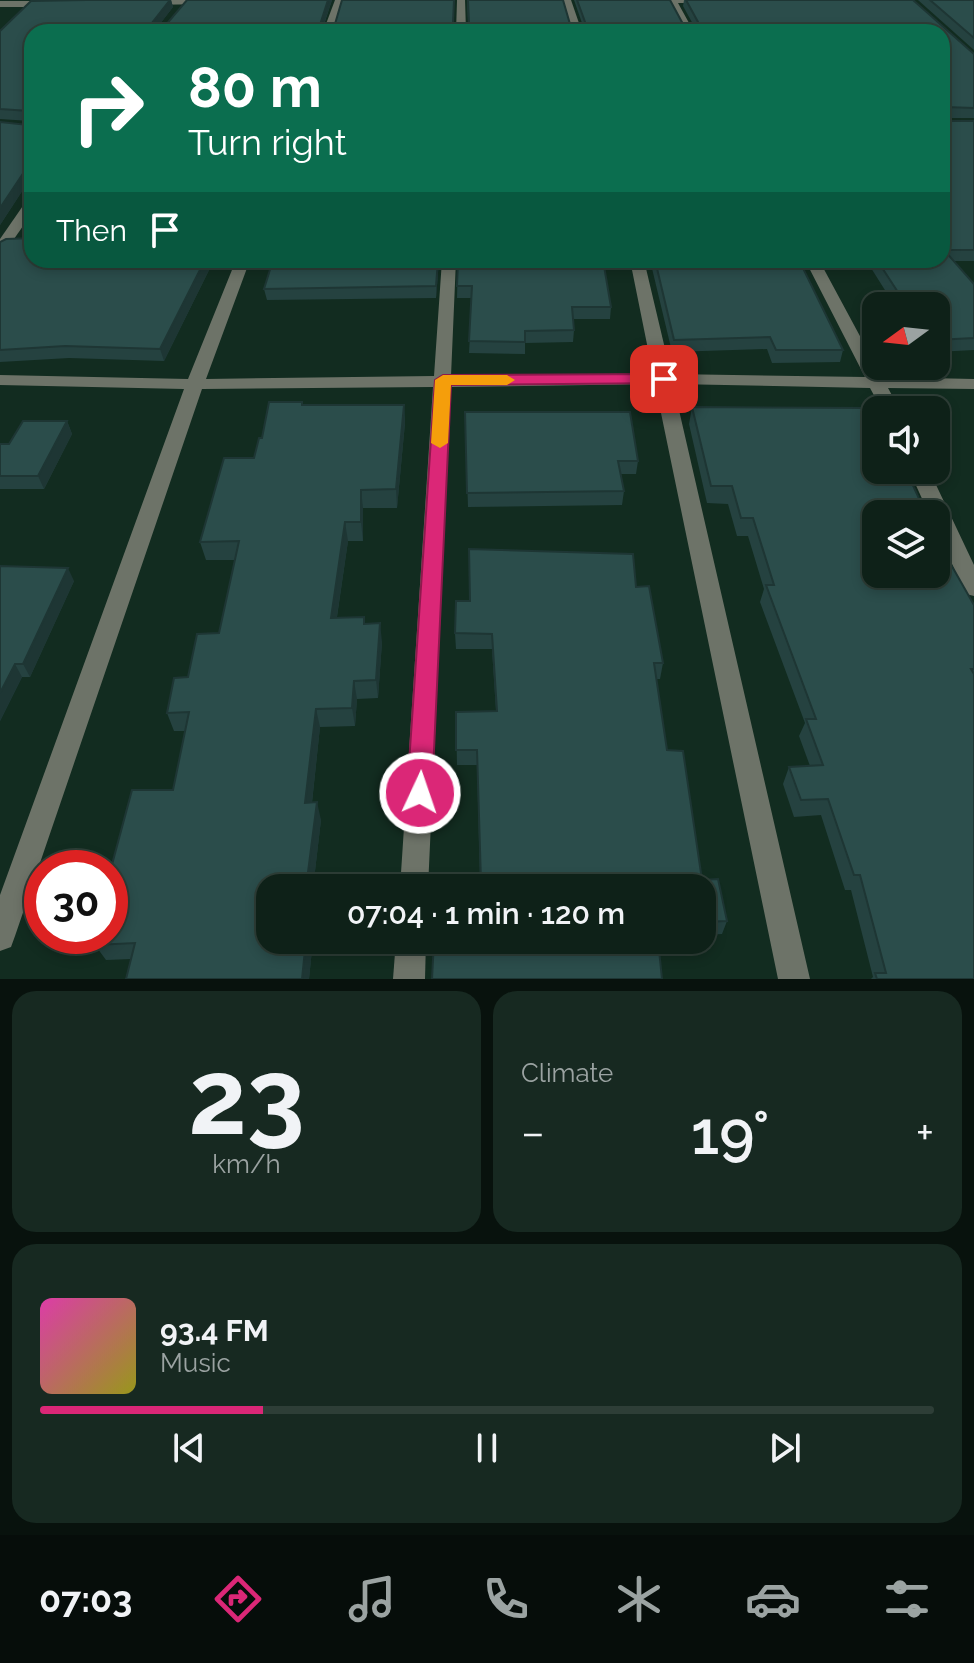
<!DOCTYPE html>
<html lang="en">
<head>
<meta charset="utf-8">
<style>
  :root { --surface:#0e2118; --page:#172921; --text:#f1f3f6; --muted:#9ba3a2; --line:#2e3e37; --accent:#db2777 }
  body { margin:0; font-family:Raleway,sans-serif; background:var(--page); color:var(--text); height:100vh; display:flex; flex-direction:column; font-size:30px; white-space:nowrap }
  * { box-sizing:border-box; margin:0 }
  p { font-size:26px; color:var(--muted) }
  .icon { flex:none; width:44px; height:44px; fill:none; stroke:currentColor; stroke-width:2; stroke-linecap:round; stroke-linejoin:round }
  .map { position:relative; height:979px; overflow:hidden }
  .drawer { display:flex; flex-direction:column; gap:12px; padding:12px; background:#08120d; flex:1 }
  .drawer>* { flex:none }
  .hud { position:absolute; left:24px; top:24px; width:926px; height:244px; border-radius:24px; box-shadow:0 4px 12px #0003,0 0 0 2px var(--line); background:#0b6e4f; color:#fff; overflow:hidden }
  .needle { width:52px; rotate:255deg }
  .controls { position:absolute; left:862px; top:292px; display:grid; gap:16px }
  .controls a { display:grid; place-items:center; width:88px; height:88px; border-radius:16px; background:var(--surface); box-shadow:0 4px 12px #0003,0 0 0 2px var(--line); font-size:40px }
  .speed { position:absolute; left:24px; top:850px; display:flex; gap:16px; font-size:40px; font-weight:700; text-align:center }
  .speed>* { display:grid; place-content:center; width:104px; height:104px; border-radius:50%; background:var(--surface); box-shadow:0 4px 12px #0003,0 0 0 2px var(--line); line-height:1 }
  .speed .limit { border:12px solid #d22; background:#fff; color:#111 }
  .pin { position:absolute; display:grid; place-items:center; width:68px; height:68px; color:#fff; margin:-34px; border-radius:16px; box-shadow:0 4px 12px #0006 }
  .me { position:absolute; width:88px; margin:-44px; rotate:3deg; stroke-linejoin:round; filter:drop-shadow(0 0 6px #0008) }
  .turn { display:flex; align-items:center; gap:28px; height:168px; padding:0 32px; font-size:36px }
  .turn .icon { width:104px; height:104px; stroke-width:2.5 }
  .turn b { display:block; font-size:56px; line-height:68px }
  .then { display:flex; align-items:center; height:76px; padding:0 32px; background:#0003; gap:16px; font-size:30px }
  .big { font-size:60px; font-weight:600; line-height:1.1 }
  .drawer .tile { flex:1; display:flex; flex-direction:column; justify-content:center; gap:12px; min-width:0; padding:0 28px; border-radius:24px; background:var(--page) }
  .drawer .dial { align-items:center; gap:0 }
  .dial b { font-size:104px; line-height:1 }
  .song { display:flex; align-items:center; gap:24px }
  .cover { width:96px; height:96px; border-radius:12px; background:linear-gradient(135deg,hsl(320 70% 55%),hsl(60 70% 35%)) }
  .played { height:8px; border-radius:4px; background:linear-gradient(90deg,var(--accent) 25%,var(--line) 25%) }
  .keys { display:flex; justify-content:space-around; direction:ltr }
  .heat { display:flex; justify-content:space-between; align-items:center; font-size:44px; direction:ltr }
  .drawer .tiles { flex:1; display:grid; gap:12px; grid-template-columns:1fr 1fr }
  .tile:last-child { grid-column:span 2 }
  .trip { position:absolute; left:256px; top:874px; width:460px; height:80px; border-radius:24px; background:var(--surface); box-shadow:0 4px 12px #0003,0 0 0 2px var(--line); font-weight:600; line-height:80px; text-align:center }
  .tabs { display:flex; height:128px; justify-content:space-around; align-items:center; background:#060d0a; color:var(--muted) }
  .tabs .icon { width:56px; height:56px }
  .tabs .on { color:var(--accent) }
  .tabs b { font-size:36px; color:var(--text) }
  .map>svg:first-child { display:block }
</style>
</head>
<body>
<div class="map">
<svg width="974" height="979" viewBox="0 0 974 979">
  <rect width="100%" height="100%" fill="#122c20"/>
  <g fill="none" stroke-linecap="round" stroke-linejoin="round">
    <g fill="#6d7368" fill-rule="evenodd">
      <path d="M143,0H214V1L210,4L146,5L142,2Z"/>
      <path d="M335,0H343L333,32H323Z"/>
      <path d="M457,0H465L466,32H456Z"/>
      <path d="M563,0H571L582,32H572Z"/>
      <path d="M599,0H757L753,3H678L694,32H684L669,3H603Z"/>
      <path d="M0,1H54L59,4L54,7H0Z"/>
      <path d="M32,199V213L5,252L0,253V239L27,200Z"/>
      <path d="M236,260H250L206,379L434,376L442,260H456L451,376L653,374L630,260H644L671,374L865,377L805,260H819L882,377L974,379V389L888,388L900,410H882L870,388L673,384L810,979H778L655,384L451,387L428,888H400L433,387L202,389L15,936L11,947L0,951V895L184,389L0,385V375L188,379Z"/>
      <path d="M909,470H929L974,565V596L966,594L963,588L936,529V514H929Z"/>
      <path d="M396,940H426L425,979H393Z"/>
    </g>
  </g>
  <g fill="#254240">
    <path d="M86,0H171L173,7L159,25L165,26L187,0H332L324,25L335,24L342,0H454L453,24L456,26L468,23L467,0H563L570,24L583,26L574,0H670L683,24L694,26L683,6L684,0H686L689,6L686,0H913L974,54V118H942L945,121H974V261H954L974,284V350L936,352V306H895L871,268L856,269L851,260H942V32H32V176L0,225V122L28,125L30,121L0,119V31L31,1Z"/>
    <path d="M918,0H974V50Z"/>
    <path d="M0,242L214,260L164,361L69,358L0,362Z"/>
    <path d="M439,260L436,298L267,300L264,289Z"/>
    <path d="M458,260H620L604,265L611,307L610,319H573L574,330L573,342L525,343V354L469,353L472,298H457Z"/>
    <path d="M650,260H799L843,350L840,362L772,363L767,349L672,352Z"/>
    <path d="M302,402L303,405H404L405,423L397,508H363V541H348L337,617H364L365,624L382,642L378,698L357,699L355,726L320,727L312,803L321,820L313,888H270V940H313L309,979H126L131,959L106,960L95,945L112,881L110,877V872L173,790L185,731H174L167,713L188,677L219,633L235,560H206L200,542L254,458L262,438Z"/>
    <path d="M692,407L945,554L974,605V979H871L873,977L851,890H845L821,815L794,817L783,784L789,767L810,766L799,736L805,723L760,602L764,589L748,536H737L728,504L707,503L689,424Z"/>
    <path d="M465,412L638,461L636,474H621L624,491L622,505L468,507Z"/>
    <path d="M67,421L72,434L44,489H0V444H9Z"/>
    <path d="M0,566L74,581L30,677H22L0,721Z"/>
    <path d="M636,587L663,663L660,679H656L667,750L702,880L727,921L722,934L702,935V888L480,882L477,765H457L456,712L496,711L492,649H456L455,633L470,601Z"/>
  </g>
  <g fill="#1e3634">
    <path d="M170,0H171L173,7L154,32L152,23Z"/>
    <path d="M328,0H332L321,32L320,25Z"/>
    <path d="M32,160V176L0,225V208Z"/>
    <path d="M205,260H214L164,361L160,349Z"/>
    <path d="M438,260H439L436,298V286Z"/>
    <path d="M601,260H620L601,265Z"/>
    <path d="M404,405L405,423L397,508L396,489Z"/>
    <path d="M67,421L72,434L44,489L38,476Z"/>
    <path d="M361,490L363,508V541L361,522Z"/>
    <path d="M345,522L348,541L334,636L331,618Z"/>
    <path d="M68,568L74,581L30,677L23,664Z"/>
    <path d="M380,623L382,642L378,698L376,680Z"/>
    <path d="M15,664L22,677L0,721V693Z"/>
    <path d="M354,681L357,699L355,726L352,708Z"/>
    <path d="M316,709L320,727L310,820L305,803Z"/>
    <path d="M317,802L321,820L313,888H306Z"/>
    <path d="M306,940H313L309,979H302Z"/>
  </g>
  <g fill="#2b4d4b" stroke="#1e3634" stroke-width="2">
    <path d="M86,0H170L152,23L165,26L187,0H328L320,25L335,24L342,0H454L453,23L456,26L469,23L468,0H563L570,24L583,26L585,22L577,0H670L683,24L695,26L698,22L686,0H913L974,54V108L945,107L942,118L945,121H974V250H944L974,284V338L936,340V306H907L877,260H942V32H32V160L0,208V122L28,125L32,114L29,111L0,109V31L31,1Z"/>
    <path d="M930,0H974V38Z"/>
    <path d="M32,238V260H205L160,349L65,346L0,350V242L6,239Z"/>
    <path d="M273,260H438L436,286L264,289Z"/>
    <path d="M458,260H603L611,307H572L574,330L525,331V342L469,341L472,286H457Z"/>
    <path d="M655,260H799L843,350H776L770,337L674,340Z"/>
    <path d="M269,402H302V405H404L396,489L361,490V522H345L331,618L364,617V624L380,623L376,680L354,681L352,708L316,709L305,803L317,802L306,888H270V940H306L302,979H126L135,943L95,945L97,936H110V889L114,875H110V872L132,790H173L189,712L167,713L174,678L188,677L197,634L219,633L239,541L200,542L224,458H254L259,438H262Z"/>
    <path d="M692,407L876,408L877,410H876V470H906L926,514H876V574H936V534L945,554L974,605V669H971L974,674V979H877L875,973H886L860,875H854L828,799L801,800L789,767L823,765L806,719H816L766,585H774L753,518H741L732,486H711Z"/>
    <path d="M465,412H630L638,461H618L624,491L467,493Z"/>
    <path d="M23,421H67L38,476H0V444H9Z"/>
    <path d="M469,549L633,554L636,587L649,586L663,663H654L667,750L683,751L702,880L718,879L727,921L702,922V888H437V883L481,882L477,750H456V712L497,711L492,634L455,633L456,601H470Z"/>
    <path d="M0,566L68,568L23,664H15L0,693Z"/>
    <path d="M434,940H658L662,979H432Z"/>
  </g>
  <path fill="#db2777" stroke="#8e194d" stroke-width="2" d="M664,374L670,376V383L451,385L432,793L428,801L420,804L411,801L407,793L435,380L443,375Z"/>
  <path fill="#f59e0b" d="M443,375H507L515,380L507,385H451L448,443L440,448L431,443L435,380Z"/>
</svg>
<div class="controls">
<a><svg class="needle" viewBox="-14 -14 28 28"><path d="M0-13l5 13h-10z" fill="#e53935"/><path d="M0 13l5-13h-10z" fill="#9ba3a2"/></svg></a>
<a><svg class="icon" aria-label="sound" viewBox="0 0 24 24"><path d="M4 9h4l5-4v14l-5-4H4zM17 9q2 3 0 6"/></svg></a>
<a><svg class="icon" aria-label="layers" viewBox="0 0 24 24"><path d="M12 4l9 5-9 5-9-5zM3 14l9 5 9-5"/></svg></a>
</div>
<div class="speed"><div class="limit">30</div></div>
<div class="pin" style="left:664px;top:379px;background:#d93025"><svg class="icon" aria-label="arrive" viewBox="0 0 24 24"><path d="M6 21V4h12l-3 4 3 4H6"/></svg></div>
<svg class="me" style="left:420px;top:793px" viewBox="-20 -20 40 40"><circle r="17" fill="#db2777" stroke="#fff" stroke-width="3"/><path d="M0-11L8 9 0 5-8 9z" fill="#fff"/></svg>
<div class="trip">07:04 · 1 min · 120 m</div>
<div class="hud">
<div class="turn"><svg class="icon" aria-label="right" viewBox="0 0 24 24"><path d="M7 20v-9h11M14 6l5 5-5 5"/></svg><div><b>80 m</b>Turn right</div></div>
<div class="then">Then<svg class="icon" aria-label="arrive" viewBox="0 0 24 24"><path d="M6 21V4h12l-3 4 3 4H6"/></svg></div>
</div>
</div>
<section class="drawer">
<div class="tiles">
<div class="tile dial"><b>23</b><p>km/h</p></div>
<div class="tile"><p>Climate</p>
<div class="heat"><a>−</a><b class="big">19°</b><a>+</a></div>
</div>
<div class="tile">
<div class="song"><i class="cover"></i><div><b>93.4 FM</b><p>Music</p></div></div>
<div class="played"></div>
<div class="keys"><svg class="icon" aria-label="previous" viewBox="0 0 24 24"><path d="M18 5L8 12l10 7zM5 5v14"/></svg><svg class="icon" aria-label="pause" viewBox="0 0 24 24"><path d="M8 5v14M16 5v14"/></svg><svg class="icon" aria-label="next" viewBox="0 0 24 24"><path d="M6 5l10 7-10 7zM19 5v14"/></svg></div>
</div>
</div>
</section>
<nav class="tabs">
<b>07:03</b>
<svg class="icon on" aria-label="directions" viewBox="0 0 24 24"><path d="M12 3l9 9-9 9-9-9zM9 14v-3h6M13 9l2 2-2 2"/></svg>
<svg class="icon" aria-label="music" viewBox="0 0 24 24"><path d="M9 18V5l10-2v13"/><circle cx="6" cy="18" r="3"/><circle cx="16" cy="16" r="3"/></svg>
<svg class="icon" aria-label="phone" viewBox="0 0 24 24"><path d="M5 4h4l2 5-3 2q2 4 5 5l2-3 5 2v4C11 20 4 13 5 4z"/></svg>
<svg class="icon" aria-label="climate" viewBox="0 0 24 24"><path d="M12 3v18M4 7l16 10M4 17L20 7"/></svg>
<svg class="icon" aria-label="car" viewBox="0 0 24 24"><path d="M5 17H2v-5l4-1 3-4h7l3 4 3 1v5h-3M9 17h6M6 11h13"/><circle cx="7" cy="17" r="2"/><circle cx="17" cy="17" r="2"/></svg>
<svg class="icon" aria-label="filters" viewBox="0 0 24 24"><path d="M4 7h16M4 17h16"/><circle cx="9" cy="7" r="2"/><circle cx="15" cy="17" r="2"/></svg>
</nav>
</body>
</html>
